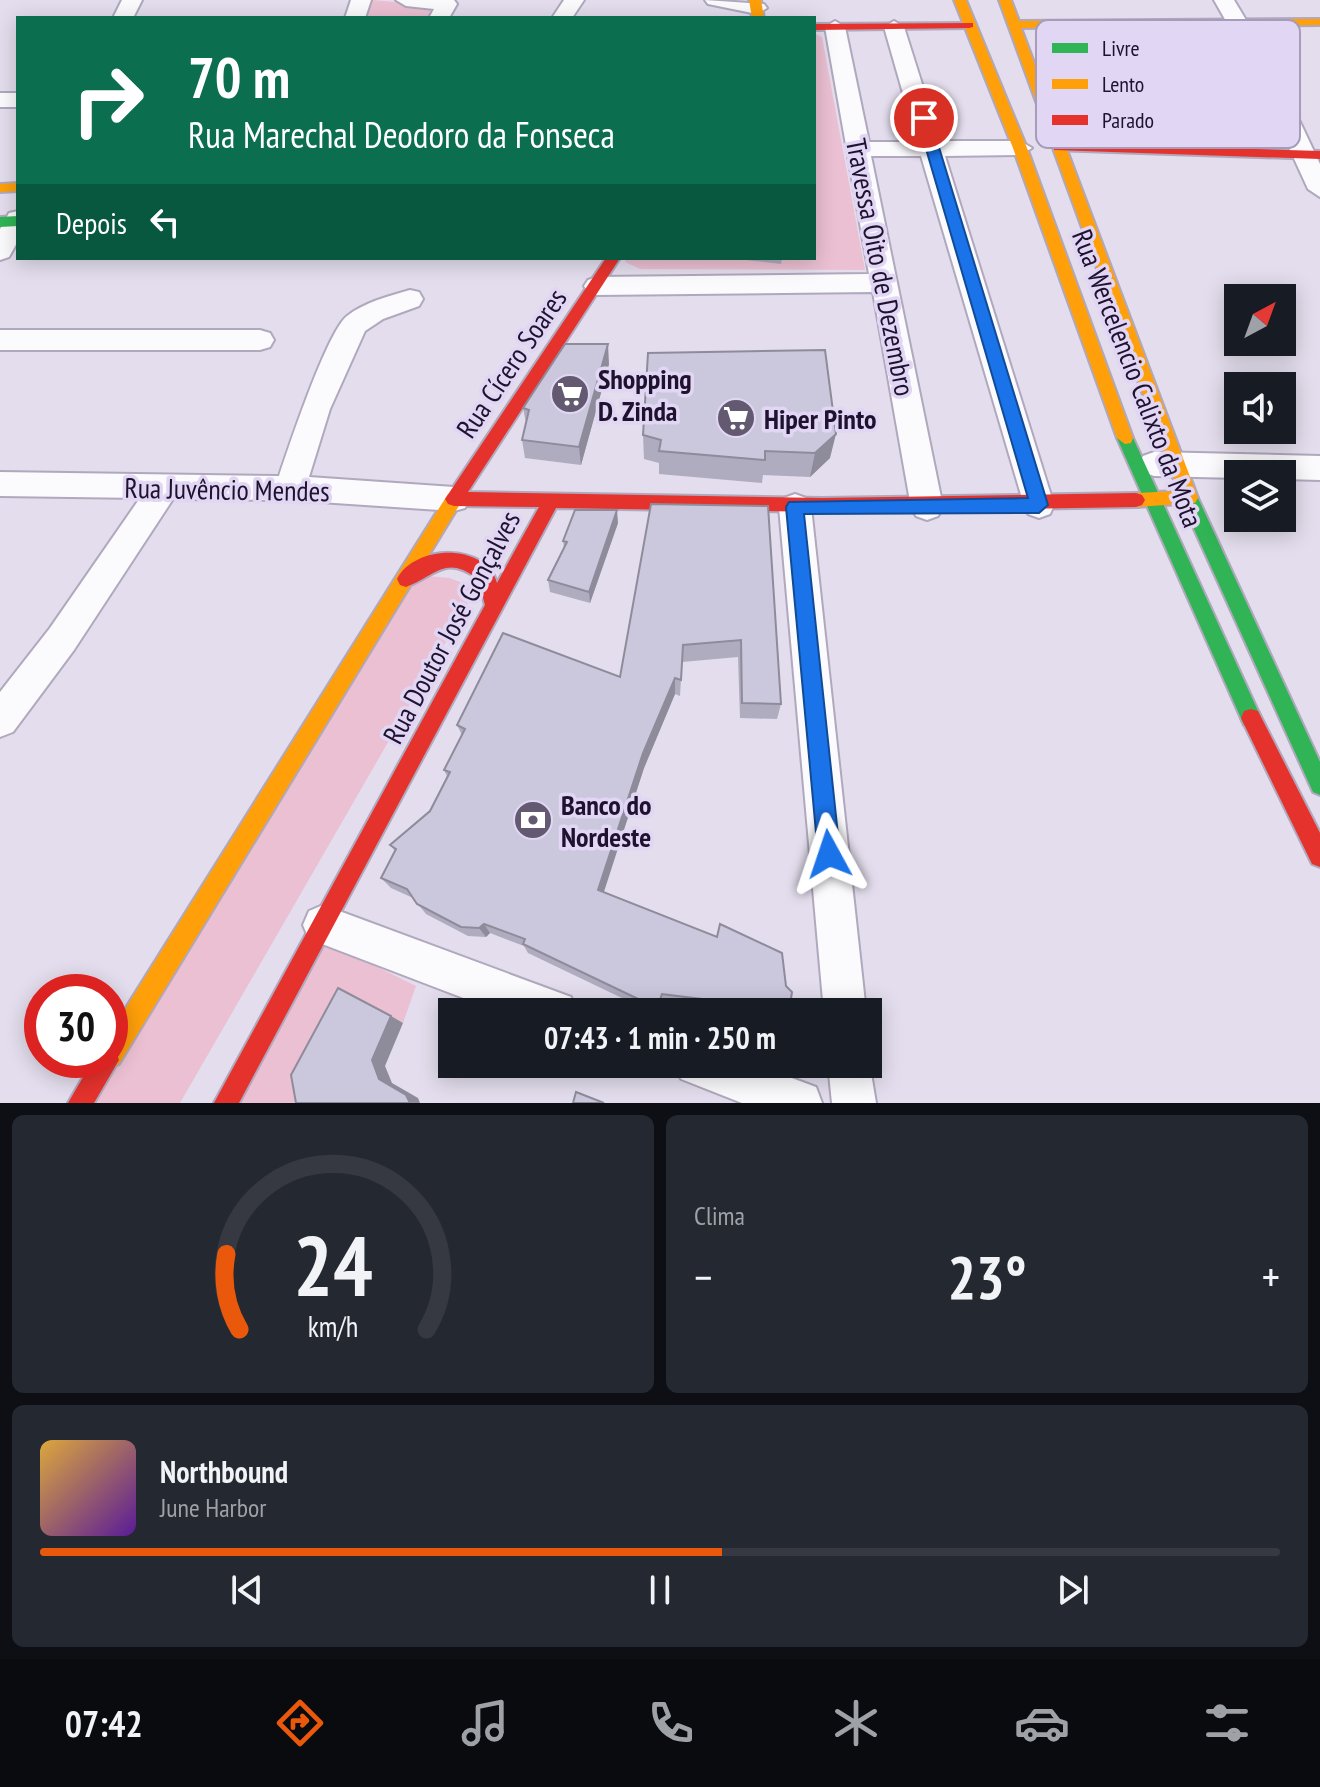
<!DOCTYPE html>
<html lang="pt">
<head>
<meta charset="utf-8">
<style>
  :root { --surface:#171b24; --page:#242831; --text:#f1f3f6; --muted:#9ea1a6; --line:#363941; --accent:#ea580c }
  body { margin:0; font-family:"PT Sans Narrow",sans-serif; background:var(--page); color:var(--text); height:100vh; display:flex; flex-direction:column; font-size:30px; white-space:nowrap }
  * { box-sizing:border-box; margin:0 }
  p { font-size:26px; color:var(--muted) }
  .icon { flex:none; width:44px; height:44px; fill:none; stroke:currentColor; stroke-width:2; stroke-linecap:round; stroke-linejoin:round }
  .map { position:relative; height:1103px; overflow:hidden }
  .drawer { display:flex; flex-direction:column; gap:12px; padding:12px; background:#0d0f14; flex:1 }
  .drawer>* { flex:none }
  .guide { position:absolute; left:16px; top:16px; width:800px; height:244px; border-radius:0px; box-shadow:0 4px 20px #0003; background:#0b6e4f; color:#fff; overflow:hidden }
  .needle { width:52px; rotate:41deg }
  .buttons { position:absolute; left:1224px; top:284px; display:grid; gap:16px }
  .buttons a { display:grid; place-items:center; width:72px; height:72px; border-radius:0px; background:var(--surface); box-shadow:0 4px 20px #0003; font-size:40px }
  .speed { position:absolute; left:24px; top:974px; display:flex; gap:16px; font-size:40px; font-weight:700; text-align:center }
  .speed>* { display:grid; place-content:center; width:104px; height:104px; border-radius:50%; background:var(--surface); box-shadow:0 4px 20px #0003; line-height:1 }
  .speed .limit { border:12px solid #d22; background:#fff; color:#111 }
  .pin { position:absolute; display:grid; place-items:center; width:68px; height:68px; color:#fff; margin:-34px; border:4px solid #fff; border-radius:50%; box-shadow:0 2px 8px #0007 }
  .me { position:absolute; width:88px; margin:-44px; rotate:355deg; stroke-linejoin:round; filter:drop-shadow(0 0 6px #0008) }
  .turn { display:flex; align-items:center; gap:28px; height:168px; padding:0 40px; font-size:36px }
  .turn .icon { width:104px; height:104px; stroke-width:2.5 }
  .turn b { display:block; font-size:56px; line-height:68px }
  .then { display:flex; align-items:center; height:76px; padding:0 40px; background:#0003; gap:16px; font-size:30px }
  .big { font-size:60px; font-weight:700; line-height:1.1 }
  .drawer .widget { flex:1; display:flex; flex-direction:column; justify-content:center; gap:12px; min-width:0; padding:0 28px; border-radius:12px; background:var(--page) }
  .drawer .dial { align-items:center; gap:0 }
  .dial svg { height:208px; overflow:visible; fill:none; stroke:var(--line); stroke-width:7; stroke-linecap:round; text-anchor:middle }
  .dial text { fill:var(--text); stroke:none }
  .song { display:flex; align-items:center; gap:24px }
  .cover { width:96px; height:96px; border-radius:12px; background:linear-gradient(135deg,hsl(40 70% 55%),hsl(270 70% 35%)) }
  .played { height:8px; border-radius:4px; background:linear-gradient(90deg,var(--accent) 55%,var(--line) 55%) }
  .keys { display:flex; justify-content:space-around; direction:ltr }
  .heat { display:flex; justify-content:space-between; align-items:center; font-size:44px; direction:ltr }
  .drawer .tiles { flex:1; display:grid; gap:12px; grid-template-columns:1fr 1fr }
  .widget:last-child { grid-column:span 2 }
  .trip { position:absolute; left:438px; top:998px; width:444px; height:80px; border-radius:0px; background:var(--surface); box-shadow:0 4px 20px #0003; font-weight:700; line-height:80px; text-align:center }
  .tab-bar { display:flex; height:128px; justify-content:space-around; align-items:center; background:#090b0e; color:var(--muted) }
  .tab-bar .icon { width:56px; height:56px }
  .tab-bar .on { color:var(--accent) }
  .tab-bar b { font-size:36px; color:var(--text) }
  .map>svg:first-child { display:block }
</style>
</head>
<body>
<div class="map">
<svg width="1320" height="1103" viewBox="0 0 1320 1103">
  <rect width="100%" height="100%" fill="#e3dded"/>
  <g fill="#ebc0d2">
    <path d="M366,0H373L437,6L431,18H361Z"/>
    <path d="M814,33L822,37L865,270L640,269L625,262L627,258H814Z"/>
    <path d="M418,575L449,578L477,588L180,1103H85Z"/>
    <path d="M320,939L416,986L403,1023L353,997L312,1103H232Z"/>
  </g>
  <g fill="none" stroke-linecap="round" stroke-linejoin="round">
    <defs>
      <g id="street">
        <path d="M122,0H142L133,18H113Z"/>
        <path d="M351,0H371L365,18H345Z"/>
        <path d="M396,0H454L457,4L449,18H429L434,9L406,6Z"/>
        <path d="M564,0H584L572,18H552Z"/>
        <path d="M705,0L764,4L767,8L757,14L708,4Z"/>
        <path d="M1214,0H1234L1273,65L1320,164V197L1308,189L1251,65Z"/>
        <path d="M835,21L845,27L869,142H917L884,27L894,21L904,27L940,141H1020L1032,148L1020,155L945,156L1054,505L1050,514L1039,518L1028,514L1024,505L921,156H871L943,507L938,516L927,520L916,516L911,507L873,292L597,295L588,292L584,286L588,280L597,277L869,274L825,27Z"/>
        <rect x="0" y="93" width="18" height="14"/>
        <path d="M18,211V241L9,257L0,260V229L9,213Z"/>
        <path d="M410,290L419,292L423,299L419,306L383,319L365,331L330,409L309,477L454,487L465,490L469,499L465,508L454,511L290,500L173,499L74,650L13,732L0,737V692L50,628L140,498L0,496V472L279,476C289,446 327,332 347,316C365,302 389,296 410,290Z"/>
        <path d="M0,330H260L270,333L274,340L270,347L260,350H0Z"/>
        <path d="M1154,452L1320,456V480L1282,479V474H1238V478L1154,476L1143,472L1139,464L1143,456Z"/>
        <path d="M795,494L806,498L811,507L866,1012H824L779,507L784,498Z"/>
        <path d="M323,905L571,997L577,1012H500L309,939L303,925L309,911Z"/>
        <path d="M868,1055L876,1103H832L828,1064H868Z"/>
        <path d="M674,1064H754L816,1087L822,1103H742L681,1079Z"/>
      </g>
      <g id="fast">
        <path d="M18,216V226L0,227V217Z"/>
        <path d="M1125,432L1133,438L1258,711L1261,718L1258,725L1251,727L1244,725L1117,438Z"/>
        <path d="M1189,491L1195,493L1198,498L1320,762V795L1313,792L1180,498L1183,493Z"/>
      </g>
      <g id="slow">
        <path d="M749,0H761L764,18H752Z"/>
        <path d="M954,0H966L1027,148L1133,438L1131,443L1125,444L1117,438L1013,148Z"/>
        <path d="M999,0H1011L1019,21L1320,19V25L1021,28L1198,498L1195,503L1136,507L1130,505L1127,500L1130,495L1136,493L1178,491Z"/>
        <path d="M18,183V191L0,192V184Z"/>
        <path d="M454,492L460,494L463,499L460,504L119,1064L110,1067L101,1064L100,1060H110V1033L448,494Z"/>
      </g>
      <g id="jam">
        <path d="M973,23V27L969,28L814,30V24Z"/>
        <path d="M1059,143L1320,151V159L1054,150V144Z"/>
        <path d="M606,258H620L468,492L822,498L1136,493L1142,495L1145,500L1142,505L1136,507L822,512L556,508L239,1103H214L485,605L478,579C445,554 436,576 406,587L400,585L397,579C415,544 486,543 497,583L539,507L454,506L448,504L445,499Z"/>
        <path d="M1251,709L1258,711L1320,833V867L1312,864L1241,718L1244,711Z"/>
        <path d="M110,1049L116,1051L119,1060L94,1103H68L93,1060H110Z"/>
      </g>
    </defs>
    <use href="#street" stroke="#b0a8bd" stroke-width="4"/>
    <use href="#fast" stroke="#b0a8bd" stroke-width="4"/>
    <use href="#slow" stroke="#b0a8bd" stroke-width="4"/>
    <use href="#jam" stroke="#b0a8bd" stroke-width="4"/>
    <use href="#street" fill="#fbfafc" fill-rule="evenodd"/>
    <use href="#fast" fill="#30b455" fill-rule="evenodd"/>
    <use href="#slow" fill="#ff9f0a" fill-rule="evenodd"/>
    <use href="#jam" fill="#e5322d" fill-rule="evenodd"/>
  </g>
  <g fill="#afacbf">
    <path d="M728,258H782L781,264Z"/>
    <path d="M648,353L830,458L810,477L763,475L762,483L659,474V463L644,459L643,435Z"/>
    <path d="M609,364L581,465L525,458L522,440L526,423L523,408Z"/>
    <path d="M768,506L781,704L777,719L740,718L738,657L682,662L680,696L675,694L644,768L603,892L789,1012H706L700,1006L662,1001L658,1012H651L528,953L524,946L490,933L486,937L468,936L426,914L413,898L391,888L381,878L395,851L390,845L430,811L447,776L444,770L462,735L457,725L620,677Z"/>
    <path d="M618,523L590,603L550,592L548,580L564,548L563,541Z"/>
  </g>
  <g fill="#8e8c9b">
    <path d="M608,344L609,364L581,465L579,447Z"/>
    <path d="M836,434L830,458L810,477L815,453Z"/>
    <path d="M617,510L618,523L590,603L589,592Z"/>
    <path d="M675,678V694L644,768L601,901L598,890L643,753Z"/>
    <path d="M484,924L490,933L486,937L479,928Z"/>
    <path d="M662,994V1001L657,1012V1008Z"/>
    <path d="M391,1016L403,1023L385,1066L392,1083L418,1098L420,1103H410L379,1079L372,1060Z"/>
  </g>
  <g fill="#cbc8de" stroke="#8e8c9b" stroke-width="2">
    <path d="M565,344H608L579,447L522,440L529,410L523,408Z"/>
    <path d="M825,350L836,434L815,453L765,451V460L659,451L661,440L643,435L648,353Z"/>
    <path d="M651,504L768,506L781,704L742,703L741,640L683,645L681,680L675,678L643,753L598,890L717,937L720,924L782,953L786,986L792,992L789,1012H713L702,999L662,994L657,1008L523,944L525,939L484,924L479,928L461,927L417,904L407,889L381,878L396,849L390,845L430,811L450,772L444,770L465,729L457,725L503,633L620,677Z"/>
    <path d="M575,510H617L589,592L548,580L567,542L563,541Z"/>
    <path d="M338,988L391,1016L372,1060L379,1079L406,1095L410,1103H296L291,1075Z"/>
    <path d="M576,1092L604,1103H573Z"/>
  </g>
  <path fill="#1a73e8" stroke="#114b97" stroke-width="2" d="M924,114L930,118L1048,505L1039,513L804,514L840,854L837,862L829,865L822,862L818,854L786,507L789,502L1028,498L917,118Z"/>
  <defs>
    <symbol id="supermarket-disc" viewBox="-11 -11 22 22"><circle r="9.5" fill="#635971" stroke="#e1d6f4"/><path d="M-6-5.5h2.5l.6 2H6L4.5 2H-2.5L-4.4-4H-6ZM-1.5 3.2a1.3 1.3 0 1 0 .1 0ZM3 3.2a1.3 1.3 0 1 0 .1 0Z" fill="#fff"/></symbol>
    <symbol id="bank-disc" viewBox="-11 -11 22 22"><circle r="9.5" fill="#635971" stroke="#e1d6f4"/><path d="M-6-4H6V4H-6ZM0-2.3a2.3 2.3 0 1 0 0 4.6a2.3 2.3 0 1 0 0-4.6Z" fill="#fff"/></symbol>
  </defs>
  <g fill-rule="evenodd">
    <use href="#supermarket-disc" x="548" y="372" width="44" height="44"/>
    <use href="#supermarket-disc" x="714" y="396" width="44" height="44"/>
    <use href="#bank-disc" x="511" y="798" width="44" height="44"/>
  </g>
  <g text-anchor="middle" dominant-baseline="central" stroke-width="7" stroke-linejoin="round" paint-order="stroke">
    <g font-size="28" fill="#1e122e" stroke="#e1d6f4">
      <text transform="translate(881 267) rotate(79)">Travessa Oito de Dezembro</text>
      <text transform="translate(511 363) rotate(-56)">Rua Cícero Soares</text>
      <text transform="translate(1138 378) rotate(69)">Rua Wercelencio Calixto da Mota</text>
      <text transform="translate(227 489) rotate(1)">Rua Juvêncio Mendes</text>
      <text transform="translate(451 627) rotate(-62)">Rua Doutor José Gonçalves</text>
    </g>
    <g font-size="28" font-weight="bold" fill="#1e122e" stroke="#e1d6f4" text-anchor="start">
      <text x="598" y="378">Shopping<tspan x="598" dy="32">D. Zinda</tspan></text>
      <text x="764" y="418">Hiper Pinto</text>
      <text x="561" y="804">Banco do<tspan x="561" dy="32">Nordeste</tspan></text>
    </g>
  </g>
  <rect x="1036" y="20" width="264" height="128" rx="12" fill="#e1d6f4" stroke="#a69bb9" stroke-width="2"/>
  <rect x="1052" y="43" width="36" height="10" fill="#30b455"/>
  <rect x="1052" y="79" width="36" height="10" fill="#ff9f0a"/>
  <rect x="1052" y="115" width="36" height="10" fill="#e5322d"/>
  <g font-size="22" fill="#1e122e">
    <text x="1102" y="56">Livre</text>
    <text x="1102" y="92">Lento</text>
    <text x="1102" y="128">Parado</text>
  </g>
</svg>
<div class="buttons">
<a><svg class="needle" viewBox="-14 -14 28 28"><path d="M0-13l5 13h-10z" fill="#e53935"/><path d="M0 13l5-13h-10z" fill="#9ea1a6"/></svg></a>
<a><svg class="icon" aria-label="sound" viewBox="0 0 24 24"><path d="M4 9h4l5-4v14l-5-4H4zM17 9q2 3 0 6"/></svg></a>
<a><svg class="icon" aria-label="layers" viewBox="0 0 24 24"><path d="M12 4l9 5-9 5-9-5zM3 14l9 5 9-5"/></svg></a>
</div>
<div class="speed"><div class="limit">30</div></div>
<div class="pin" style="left:924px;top:118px;background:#d93025"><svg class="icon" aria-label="arrive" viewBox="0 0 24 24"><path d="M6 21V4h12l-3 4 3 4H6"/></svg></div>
<svg class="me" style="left:829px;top:854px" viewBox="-20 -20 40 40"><path d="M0-17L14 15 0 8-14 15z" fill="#1a73e8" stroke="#fff" stroke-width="4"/></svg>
<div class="trip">07:43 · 1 min · 250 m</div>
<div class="guide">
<div class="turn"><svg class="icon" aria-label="right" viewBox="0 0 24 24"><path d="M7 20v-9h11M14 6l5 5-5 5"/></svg><div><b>70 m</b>Rua Marechal Deodoro da Fonseca</div></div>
<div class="then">Depois<svg class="icon" aria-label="left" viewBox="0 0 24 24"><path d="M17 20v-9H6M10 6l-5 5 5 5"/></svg></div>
</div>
</div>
<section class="drawer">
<div class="tiles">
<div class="widget dial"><svg viewBox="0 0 100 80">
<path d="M14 69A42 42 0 1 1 86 69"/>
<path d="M14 69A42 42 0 0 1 9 40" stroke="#ea580c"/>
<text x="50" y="56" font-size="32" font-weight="700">24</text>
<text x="50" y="72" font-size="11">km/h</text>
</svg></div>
<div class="widget"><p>Clima</p>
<div class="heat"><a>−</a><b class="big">23°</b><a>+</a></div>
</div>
<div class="widget">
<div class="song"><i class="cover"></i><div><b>Northbound</b><p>June Harbor</p></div></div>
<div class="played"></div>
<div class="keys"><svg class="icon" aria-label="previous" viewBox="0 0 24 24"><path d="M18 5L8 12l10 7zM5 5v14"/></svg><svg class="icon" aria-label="pause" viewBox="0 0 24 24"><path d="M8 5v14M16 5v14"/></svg><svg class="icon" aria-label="next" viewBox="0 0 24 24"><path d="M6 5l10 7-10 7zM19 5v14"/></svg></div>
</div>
</div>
</section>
<nav class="tab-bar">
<b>07:42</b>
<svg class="icon on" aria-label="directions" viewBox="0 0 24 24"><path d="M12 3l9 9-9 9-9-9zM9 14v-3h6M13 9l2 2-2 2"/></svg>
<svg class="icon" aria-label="music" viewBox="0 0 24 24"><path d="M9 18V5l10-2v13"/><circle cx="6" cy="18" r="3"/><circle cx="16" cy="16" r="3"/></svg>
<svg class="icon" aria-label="phone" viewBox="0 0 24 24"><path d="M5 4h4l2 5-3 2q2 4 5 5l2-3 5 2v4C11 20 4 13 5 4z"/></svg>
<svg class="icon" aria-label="climate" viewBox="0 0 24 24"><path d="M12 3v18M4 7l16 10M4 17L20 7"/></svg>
<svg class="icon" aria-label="car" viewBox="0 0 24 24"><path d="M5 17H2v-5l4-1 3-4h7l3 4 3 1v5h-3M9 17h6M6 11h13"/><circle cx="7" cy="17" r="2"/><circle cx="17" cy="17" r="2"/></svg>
<svg class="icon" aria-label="filters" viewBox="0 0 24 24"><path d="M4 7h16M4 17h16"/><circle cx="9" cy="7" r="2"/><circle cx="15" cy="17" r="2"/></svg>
</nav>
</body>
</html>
